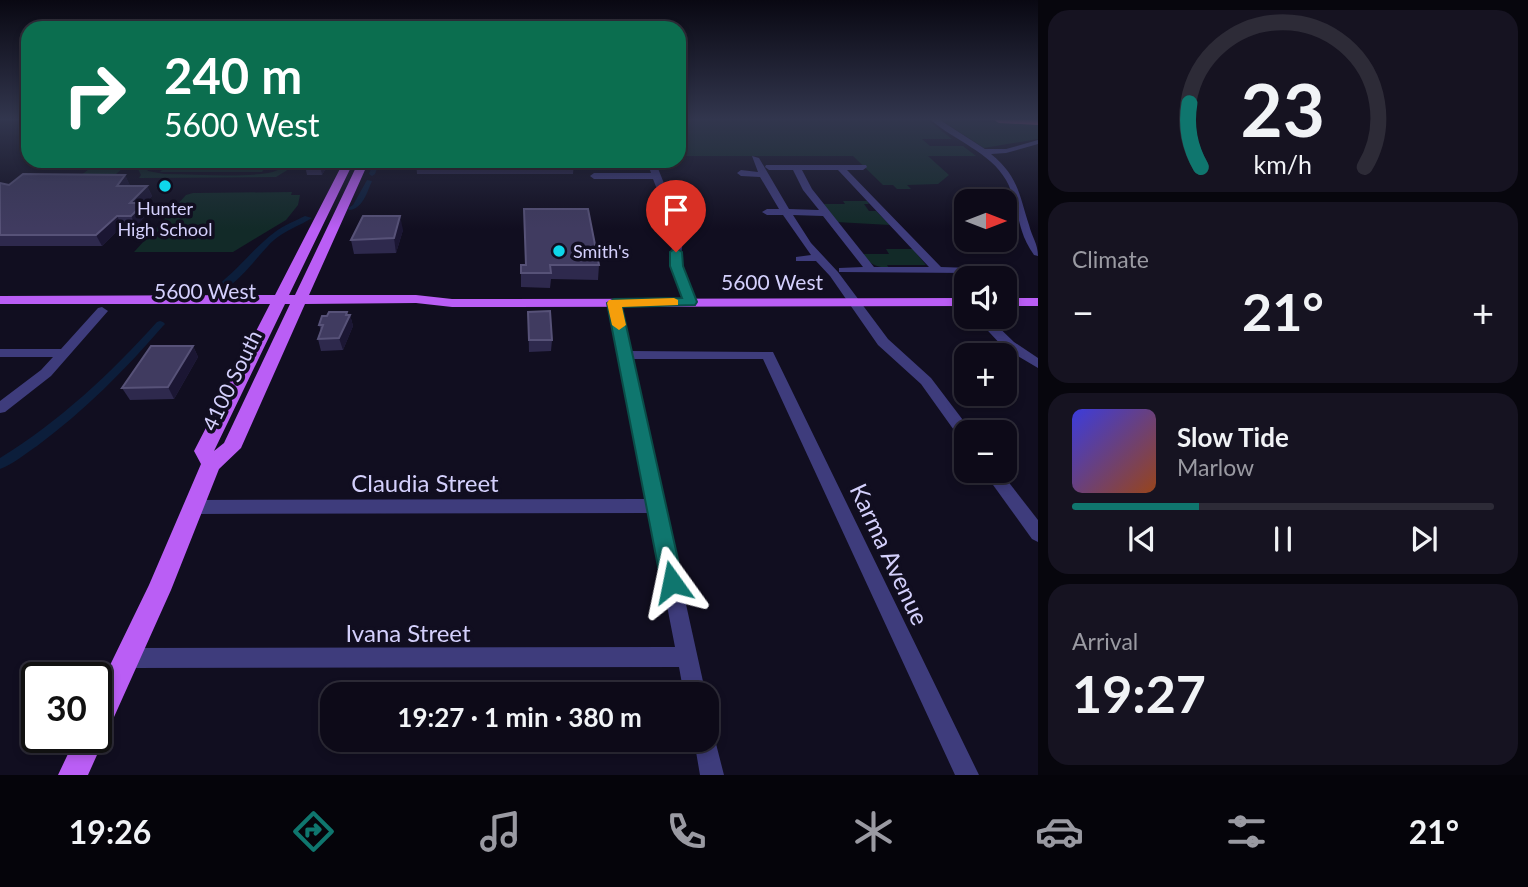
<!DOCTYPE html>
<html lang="en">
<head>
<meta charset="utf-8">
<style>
  :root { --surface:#0d0a18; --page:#161321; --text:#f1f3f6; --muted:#9a9aa2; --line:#2d2b37; --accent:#0f766e }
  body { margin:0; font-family:Lato,sans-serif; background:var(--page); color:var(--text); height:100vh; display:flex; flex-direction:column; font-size:26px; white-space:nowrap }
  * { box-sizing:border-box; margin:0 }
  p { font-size:23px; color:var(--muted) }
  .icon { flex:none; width:38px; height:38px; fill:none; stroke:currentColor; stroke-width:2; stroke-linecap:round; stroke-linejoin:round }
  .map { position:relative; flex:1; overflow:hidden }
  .drawer { display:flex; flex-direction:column; gap:10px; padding:10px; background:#07060d; width:490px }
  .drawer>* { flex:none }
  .guide { position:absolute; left:21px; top:21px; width:665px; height:147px; border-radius:21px; box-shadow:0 4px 10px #0003,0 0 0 2px var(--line); background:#0b6e4f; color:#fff; overflow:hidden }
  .needle { width:46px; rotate:90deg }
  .controls { position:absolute; left:954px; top:189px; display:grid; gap:14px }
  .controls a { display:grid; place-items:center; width:63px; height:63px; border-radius:14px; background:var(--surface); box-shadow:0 4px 10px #0003,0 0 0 2px var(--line); font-size:35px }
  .speed { position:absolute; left:21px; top:662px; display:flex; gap:14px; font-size:35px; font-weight:700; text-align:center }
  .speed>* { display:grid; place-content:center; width:91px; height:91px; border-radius:50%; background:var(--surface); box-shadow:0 4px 10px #0003,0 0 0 2px var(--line); line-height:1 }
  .speed .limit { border:4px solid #111; border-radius:10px; background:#fff; color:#111 }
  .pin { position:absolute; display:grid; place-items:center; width:60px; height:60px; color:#fff; margin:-72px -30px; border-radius:50% 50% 50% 0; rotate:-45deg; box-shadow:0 0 7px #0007 }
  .pin .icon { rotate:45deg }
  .me { position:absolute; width:77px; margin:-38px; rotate:348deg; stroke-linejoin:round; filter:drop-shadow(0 0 5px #0008) }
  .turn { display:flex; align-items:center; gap:24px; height:147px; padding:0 28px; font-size:32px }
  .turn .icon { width:91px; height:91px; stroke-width:2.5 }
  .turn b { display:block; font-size:49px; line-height:60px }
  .big { font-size:52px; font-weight:700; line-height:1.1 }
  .drawer .widget { flex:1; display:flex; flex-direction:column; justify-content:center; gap:10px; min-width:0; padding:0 24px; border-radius:21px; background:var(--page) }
  .drawer .dial { align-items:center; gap:0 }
  .dial svg { height:182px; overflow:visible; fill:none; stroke:var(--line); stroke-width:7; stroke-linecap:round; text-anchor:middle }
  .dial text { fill:var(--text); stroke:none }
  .song { display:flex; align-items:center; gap:21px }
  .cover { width:84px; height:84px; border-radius:10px; background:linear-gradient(135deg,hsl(240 70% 55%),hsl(20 70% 35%)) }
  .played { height:7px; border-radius:4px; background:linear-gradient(90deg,var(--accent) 30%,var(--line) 30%) }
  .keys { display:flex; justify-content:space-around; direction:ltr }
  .heat { display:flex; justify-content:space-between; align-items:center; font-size:38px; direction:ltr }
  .trip { position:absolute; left:320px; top:682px; width:399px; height:70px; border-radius:21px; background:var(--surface); box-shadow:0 4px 10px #0003,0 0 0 2px var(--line); font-weight:700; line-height:70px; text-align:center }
  .menu { display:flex; height:112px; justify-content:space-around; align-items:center; background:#05040a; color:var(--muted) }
  .menu .icon { width:49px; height:49px }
  .menu .current { color:var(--accent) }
  .menu b { font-size:32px; color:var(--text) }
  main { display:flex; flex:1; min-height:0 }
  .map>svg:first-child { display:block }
</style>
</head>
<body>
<main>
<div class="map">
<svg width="1038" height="775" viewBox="0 0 1038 775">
  <rect width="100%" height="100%" fill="#110e20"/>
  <g fill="#122a28">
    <path d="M679,120H928L952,139H922L930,146H963L976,156H928L949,175L938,184L907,185L911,189H897L893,185H883L853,156H679Z"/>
    <path d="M941,120L1038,124V139L984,148Z"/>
    <path d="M99,161H131L108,181H74Z"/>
    <path d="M142,161H150L145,166L148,171L164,174C198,174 234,178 268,173C281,171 291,161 302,161L276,177L139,178L141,175L137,167Z"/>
    <path d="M172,161H270L262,172H160Z"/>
    <path d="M292,192L291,195H300L298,205L286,220L233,252H134L186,195L193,193Z"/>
    <path d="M843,201H867L869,204H864L869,211H876L890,225L836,222L822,204H845Z"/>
    <path d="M886,249H913L926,265H887L889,268C875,267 870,264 862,254H889Z"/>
  </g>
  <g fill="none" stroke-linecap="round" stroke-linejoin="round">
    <g fill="#0c1e3b" fill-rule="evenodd">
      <path d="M374,161H380L375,174L372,176L369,174Z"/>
      <path d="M367,180L372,181C367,192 363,209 349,210L348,208L353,205Z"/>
      <path d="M305,216L312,218C299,226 286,230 274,240C259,253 232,294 212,293V289C236,273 252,249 275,232C284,225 295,221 305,216Z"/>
      <path d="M160,321L163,322L165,324L163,326C125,370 84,411 37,446C25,454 13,464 0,469V458C60,421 110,374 157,322Z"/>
    </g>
    <g fill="#3e3c7c" fill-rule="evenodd">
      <path d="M931,120H940L985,149H1006L1038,140V144L1006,153L991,154C1018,176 1019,194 1029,225C1032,237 1038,244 1038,256L1034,255C1015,229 1020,205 1006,180C990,152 955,141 931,120Z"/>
      <path d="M752,156L759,158L789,209L819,210L803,190L793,170H769L765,167L766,165H866L867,167L863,170H847L941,267L971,268L973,270L967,273L839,272V268L863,267L823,216L793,215L811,243L838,272L888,339L931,378L972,432H966V442L961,440L921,384L878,345L830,276L816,261H796V257L811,255L783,215H767L762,212L767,209H779L760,177L741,176L737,173L741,170L758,172ZM802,170H838L929,267H874L812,189Z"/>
      <path d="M647,161H655L684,233L680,262L696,302L694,305L690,306L684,302L670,262L674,233L653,179H594L590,176L594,173H651Z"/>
      <path d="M614,299L620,303L630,351L773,352L979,775H955L763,359H632L706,695H684L679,667L128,668L121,665L118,658L121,651L128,648L675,647L649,513L194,514L188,512L186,507L188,502L194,500L646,499L608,303Z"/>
      <path d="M102,307L108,311L51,376L5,412L0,413V401L41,370L53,357H0V349H61L98,308Z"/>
      <path d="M975,317H988L1014,342L1038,358V368L1004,348Z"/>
      <path d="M983,471H1000L1038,520V542L1032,539Z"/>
      <path d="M707,729L713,732L724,775H700L694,740H707Z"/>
    </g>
    <g fill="#ba5ef5" fill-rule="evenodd">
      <path d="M344,161H354L289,295H295L359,161H369L309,295H416L452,299L966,298V306L452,307L416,303L305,304L241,448L219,469L171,590L88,775H58L76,737H96V694L149,585L201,464L194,451L270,304H0V296L275,295ZM285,304H290L224,443L214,451Z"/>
      <rect x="1004" y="298" width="34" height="8"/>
    </g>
    <path fill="#f453a3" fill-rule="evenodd" d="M994,120H1038V125L999,123Z"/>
  </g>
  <g fill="#2e294d">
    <path d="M330,161L322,175H307L305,165Z"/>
    <path d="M416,161H574L573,174H417Z"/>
    <path d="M125,175L130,186H147L152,196L144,204L148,213L136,226H122L102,246H0V183L9,185Z"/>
    <path d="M524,209L599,265L598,280L551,279L550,288L521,287V265H526Z"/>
    <path d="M403,230L396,253L354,254L351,240Z"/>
    <path d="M528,312L552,340L551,351L529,352Z"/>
    <path d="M347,315H350L353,326L343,350L321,351L318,339L321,331L319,325Z"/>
    <path d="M193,346L198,357L174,399L130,400L122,388Z"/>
  </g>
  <g fill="#1b1633">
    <path d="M322,161H330L322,175L320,165Z"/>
    <path d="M125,175L130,185L122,196L117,186Z"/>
    <path d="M147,186L152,196L144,204L148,213L136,226L131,216L130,203Z"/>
    <path d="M117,216L122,226L102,246L96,235Z"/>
    <path d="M400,216L403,230L396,253L394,238Z"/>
    <path d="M347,312L348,319L350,315L353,326L343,350L339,338Z"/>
    <path d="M193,346L198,357L174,399L168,387Z"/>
  </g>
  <g fill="#403b60" stroke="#575278" stroke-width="2">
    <path d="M307,161H322L320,165H305Z"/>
    <path d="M23,174L125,175L117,186H147L130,203H144L131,216H117L96,235H0V183L9,185Z"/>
    <path d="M524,209H588L599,265H550L551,273H521V265H526Z"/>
    <path d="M363,216H400L394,238L351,240Z"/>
    <path d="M550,311L552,340H529L528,312Z"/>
    <path d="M329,312H347L346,315H350L339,338L318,339L323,325H319L322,316H327Z"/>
    <path d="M151,346H193L168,387L122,388Z"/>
  </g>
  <linearGradient id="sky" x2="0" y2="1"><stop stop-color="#090812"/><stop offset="0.52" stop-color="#32364e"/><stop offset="1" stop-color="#32364e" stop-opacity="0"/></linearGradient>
  <rect width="1038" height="229" fill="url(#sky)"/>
  <path fill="#0f766e" stroke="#0a4d48" stroke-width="2" d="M676,248L682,252L683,266L697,302L695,305L622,307L683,582L680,588L672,591L664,588L661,582L607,303L614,299L682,298L670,266V252Z"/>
  <path fill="#f59e0b" d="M674,298L678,300V305L622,307L626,325L619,330L612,325L607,303L609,300Z"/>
  <g fill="#0ed7ea" stroke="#110e20" stroke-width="2.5">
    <circle cx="165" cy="186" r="7"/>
    <circle cx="559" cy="251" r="7"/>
  </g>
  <g text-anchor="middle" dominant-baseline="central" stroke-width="7" stroke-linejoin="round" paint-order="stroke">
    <g font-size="18" fill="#d4d0fc" stroke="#110e20">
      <text x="165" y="208">Hunter<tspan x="165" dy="21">High School</tspan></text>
      <text x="573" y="251" text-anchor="start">Smith's</text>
    </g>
    <g font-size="21" fill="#d4d0fc" stroke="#110e20">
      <text x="772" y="281">5600 West</text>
      <text x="205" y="290">5600 West</text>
      <text transform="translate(231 380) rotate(-64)">4100 South</text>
    </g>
    <g font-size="24" fill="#d4d0fc" stroke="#110e20">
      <text x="425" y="482">Claudia Street</text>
      <text transform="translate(890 554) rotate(65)">Karma Avenue</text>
      <text x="408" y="632">Ivana Street</text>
    </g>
  </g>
</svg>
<div class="controls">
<a><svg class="needle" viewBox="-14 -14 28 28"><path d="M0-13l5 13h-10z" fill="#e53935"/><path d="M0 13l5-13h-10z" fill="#9a9aa2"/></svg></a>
<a><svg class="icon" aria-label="sound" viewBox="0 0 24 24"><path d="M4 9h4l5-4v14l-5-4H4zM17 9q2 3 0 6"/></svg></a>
<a>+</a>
<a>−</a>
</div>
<div class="speed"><div class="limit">30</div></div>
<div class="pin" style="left:676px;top:252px;background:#d93025"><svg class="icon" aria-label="arrive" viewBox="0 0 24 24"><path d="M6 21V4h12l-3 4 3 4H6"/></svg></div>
<svg class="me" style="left:672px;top:582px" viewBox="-20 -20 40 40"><path d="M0-17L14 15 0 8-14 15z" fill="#0f766e" stroke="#fff" stroke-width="4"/></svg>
<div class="trip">19:27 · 1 min · 380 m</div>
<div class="guide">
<div class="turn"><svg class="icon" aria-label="right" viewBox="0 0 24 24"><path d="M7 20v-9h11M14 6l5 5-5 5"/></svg><div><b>240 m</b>5600 West</div></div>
</div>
</div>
<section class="drawer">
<div class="widget dial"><svg viewBox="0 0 100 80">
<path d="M14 69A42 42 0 1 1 86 69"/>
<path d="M14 69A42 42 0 0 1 9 41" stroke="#0f766e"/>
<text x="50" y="56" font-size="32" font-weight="700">23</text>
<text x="50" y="72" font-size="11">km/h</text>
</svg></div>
<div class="widget"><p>Climate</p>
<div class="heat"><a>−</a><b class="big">21°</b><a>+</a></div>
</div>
<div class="widget">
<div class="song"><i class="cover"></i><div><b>Slow Tide</b><p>Marlow</p></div></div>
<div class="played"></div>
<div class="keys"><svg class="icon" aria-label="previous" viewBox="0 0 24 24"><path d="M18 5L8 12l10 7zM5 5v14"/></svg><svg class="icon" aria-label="pause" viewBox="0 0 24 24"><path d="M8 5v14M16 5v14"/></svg><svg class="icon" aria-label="next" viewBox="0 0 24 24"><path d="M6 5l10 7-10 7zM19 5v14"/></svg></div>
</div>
<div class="widget"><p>Arrival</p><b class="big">19:27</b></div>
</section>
</main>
<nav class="menu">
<b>19:26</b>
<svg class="icon current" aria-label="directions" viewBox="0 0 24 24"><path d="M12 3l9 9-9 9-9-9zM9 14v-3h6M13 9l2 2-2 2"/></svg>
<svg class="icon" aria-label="music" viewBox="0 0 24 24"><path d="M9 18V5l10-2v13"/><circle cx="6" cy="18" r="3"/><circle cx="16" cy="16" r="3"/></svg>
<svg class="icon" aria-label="phone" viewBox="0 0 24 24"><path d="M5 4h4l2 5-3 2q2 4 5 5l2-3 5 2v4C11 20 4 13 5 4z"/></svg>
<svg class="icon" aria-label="climate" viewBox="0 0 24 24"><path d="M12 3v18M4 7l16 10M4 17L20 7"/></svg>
<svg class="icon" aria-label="car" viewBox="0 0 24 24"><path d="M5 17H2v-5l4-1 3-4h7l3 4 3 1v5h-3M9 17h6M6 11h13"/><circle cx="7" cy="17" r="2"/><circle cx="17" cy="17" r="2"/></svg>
<svg class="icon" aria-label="filters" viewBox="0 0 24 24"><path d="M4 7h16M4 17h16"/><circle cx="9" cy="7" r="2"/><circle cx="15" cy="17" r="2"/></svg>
<b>21°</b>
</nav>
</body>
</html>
